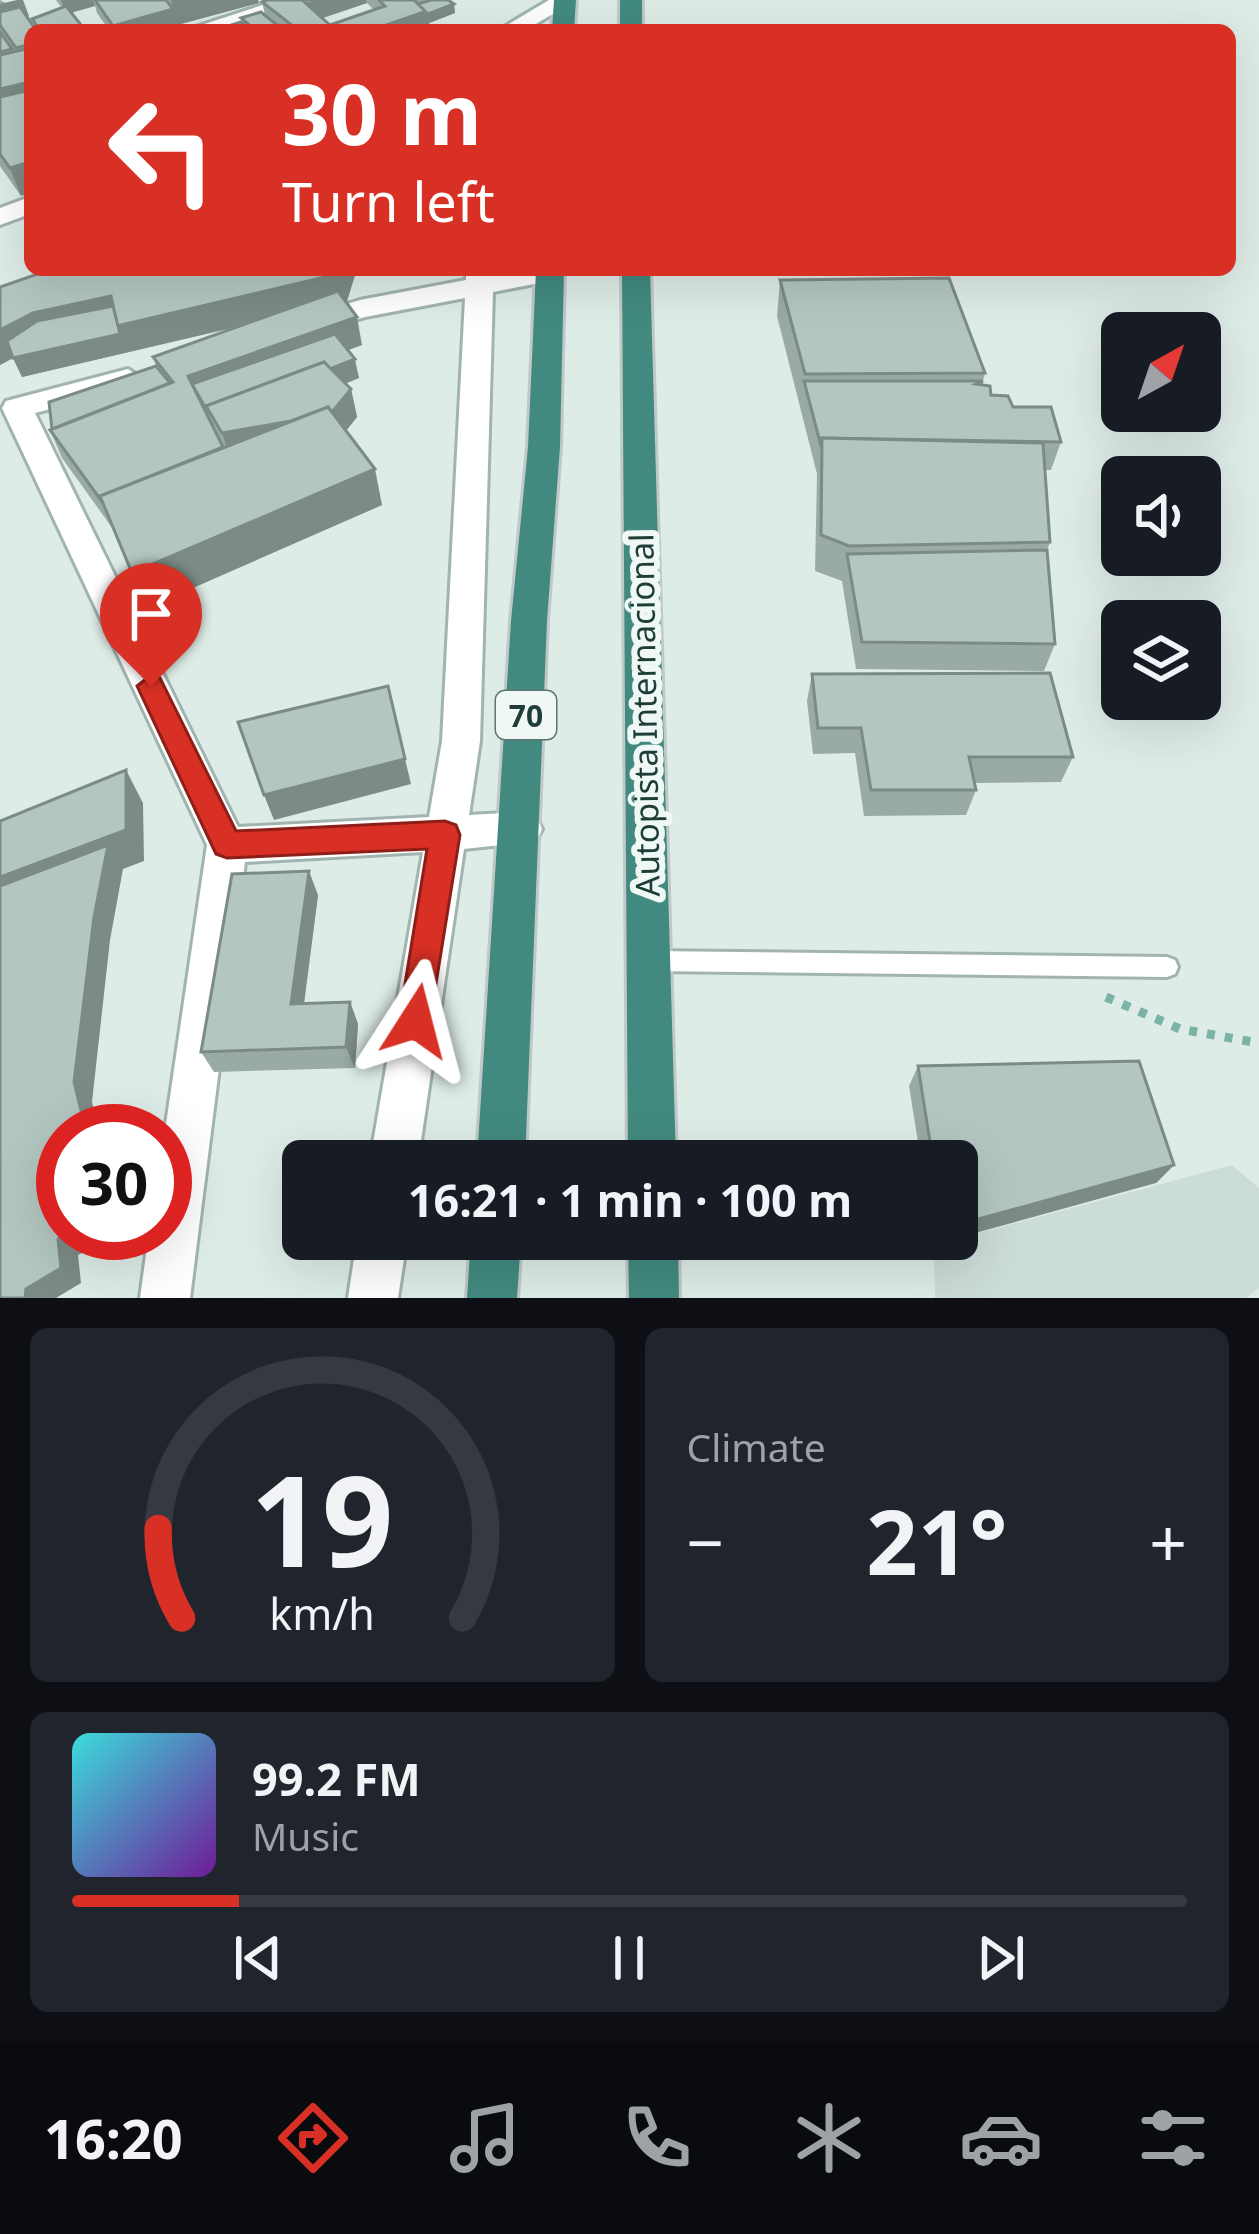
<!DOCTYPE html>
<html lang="en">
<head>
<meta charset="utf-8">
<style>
  :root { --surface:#171b24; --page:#20242c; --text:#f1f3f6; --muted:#9ea1a6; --line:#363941; --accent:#d93025 }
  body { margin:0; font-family:"Noto Sans",sans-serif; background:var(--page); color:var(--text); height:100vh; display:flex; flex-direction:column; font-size:45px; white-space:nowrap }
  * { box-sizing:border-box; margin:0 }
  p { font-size:39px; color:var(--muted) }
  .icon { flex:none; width:66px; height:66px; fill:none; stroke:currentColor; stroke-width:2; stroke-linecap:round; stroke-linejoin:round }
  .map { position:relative; height:1298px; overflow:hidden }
  .drawer { display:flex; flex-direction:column; gap:30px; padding:30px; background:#0d0f14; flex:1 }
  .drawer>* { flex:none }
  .hud { position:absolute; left:24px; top:24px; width:1212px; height:252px; border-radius:18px; box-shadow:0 12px 48px #0002; background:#d93025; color:#fff; overflow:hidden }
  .needle { width:78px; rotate:40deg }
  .buttons { position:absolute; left:1101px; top:312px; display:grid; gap:24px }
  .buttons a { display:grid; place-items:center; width:120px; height:120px; border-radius:18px; background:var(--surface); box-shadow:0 12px 48px #0002; font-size:60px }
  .speed { position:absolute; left:36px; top:1104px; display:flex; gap:24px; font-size:60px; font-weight:700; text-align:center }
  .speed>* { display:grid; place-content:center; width:156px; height:156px; border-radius:50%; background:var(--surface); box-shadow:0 12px 48px #0002; line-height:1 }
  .speed .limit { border:18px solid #d22; background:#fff; color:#111 }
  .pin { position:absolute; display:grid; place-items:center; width:102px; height:102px; color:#fff; margin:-123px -51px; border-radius:50% 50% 50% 0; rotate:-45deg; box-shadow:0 0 12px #0007 }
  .pin .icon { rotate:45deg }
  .me { position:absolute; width:132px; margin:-66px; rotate:9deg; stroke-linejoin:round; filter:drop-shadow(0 0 9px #0008) }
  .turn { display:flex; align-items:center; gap:42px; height:252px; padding:0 60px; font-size:54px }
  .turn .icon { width:156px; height:156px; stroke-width:2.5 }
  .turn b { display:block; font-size:84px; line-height:102px }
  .big { font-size:90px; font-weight:700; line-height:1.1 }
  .drawer .tile { flex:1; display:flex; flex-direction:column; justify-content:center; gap:18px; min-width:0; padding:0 42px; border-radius:18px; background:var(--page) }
  .drawer .dial { align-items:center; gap:0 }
  .dial svg { height:312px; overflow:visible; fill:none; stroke:var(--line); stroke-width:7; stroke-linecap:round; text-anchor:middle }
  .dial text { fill:var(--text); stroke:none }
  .song { display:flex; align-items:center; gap:36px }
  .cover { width:144px; height:144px; border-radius:18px; background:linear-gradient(135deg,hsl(180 70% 55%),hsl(280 70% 35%)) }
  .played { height:12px; border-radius:6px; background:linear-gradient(90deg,var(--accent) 15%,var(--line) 15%) }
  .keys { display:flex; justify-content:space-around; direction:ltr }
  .heat { display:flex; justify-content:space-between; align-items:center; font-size:66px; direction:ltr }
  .drawer .tiles { flex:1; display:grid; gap:30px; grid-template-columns:1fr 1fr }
  .tile:last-child { grid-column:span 2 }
  .trip { position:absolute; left:282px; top:1140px; width:696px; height:120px; border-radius:18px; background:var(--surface); box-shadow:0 12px 48px #0002; font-weight:700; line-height:120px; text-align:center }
  .menu { display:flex; height:192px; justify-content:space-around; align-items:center; background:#090b0e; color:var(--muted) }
  .menu .icon { width:84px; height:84px }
  .menu .active { color:var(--accent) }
  .menu b { font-size:54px; color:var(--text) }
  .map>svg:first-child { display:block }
</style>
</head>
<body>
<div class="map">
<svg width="1259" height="1298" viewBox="0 0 1259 1298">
  <rect width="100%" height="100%" fill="#deece7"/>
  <path fill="#ccdcd6" d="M1232,1165L1259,1188V1288L1246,1298H935L934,1245Z"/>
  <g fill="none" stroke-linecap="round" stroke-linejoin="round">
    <defs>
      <path id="service" d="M648,951L1167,957L1175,960L1178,967L1175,974L1167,977L648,971L640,968L637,961L640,954Z"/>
      <g id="minor">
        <path d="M278,0H313L221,30H186Z"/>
        <path d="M549,0H576L526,30H499Z"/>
        <path d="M30,197V214L0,225V208Z"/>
        <path d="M466,270H494V275L522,270L564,273L560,279L493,292L480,741L469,815L522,812L536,817L542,829L536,841L464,849L418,1161H370L423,852L245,862L190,1298H140L149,1233H165V1131L207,845L2,408L6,401L128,369L143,379L139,386L35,413L238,827L429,817L442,741L465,298L365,317L307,334L293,325L297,319L360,300L466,280Z"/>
        <path d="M357,1239H407L398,1298H348Z"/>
      </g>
      <g id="trunk">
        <path d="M554,0H576L574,30H552Z"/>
        <rect x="620" y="0" width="22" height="30"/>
        <path d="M536,270H564L560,447L547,621L525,1161H477L511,621L528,447Z"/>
        <path d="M622,270H650L676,1161H628Z"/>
        <path d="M471,1239H521L517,1298H467Z"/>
        <path d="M628,1239H678L679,1298H629Z"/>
      </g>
    </defs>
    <use href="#service" stroke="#a1b4af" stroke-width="6"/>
    <use href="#minor" stroke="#a1b4af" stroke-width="6"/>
    <use href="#trunk" stroke="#c0c9c7" stroke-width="6"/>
    <path stroke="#7bb3a7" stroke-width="9" stroke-dasharray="8 10" stroke-linecap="butt" d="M1106,997L1180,1029L1259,1043"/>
    <use href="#service" fill="#fff" fill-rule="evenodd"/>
    <use href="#minor" fill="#fff" fill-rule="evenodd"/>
    <use href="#trunk" fill="#428a80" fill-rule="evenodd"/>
  </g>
  <g fill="#9aaba5" fill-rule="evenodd">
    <path d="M0,0L29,16L27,17L35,29L32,19L62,8L56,0H258L259,3L177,25V23L178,27L167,30H109L97,13L95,6L71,13L85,30H30L21,196L0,166Z"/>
    <path d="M267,0H427L454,4L455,13L429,23L430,29L428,30H216L243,23L241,18L265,15L262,2ZM367,3L374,10L330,25L322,18Z"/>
    <path d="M355,275L347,301H345L362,345L348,350L359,378L345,384L351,389L357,417L346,431L382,505L147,608L113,529L62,458L50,430L156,366L153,357L236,327L22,377L13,358L0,365V287Z"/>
    <path d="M780,280L985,373L982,385L991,395L1013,407L1061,442L1051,470H1044L1050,542L1047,550L1055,644L1044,671L856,669L842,581L815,571L817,474L777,316Z"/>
    <path d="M812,674L1073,757L1061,782L974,783L976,790L966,815L864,816L855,753L813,754L807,701Z"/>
    <path d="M318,895L304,1004L350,1002L358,1024L355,1068L214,1072L201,1052Z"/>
    <path d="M918,1066L1174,1165L1156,1183L957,1161H921L909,1086Z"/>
  </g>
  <g fill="#7d8b86">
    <path d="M17,0H23L29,16L0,24V4Z"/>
    <path d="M61,0H93L95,6L66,14Z"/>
    <path d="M171,0H258L259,3L177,25Z"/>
    <path d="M321,0H366L367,3L311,22L308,4Z"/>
    <path d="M454,4L455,13L429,23L430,29L428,30H372Z"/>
    <path d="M173,9L178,27L167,30H114L113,26Z"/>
    <path d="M30,82V111L0,119V89Z"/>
    <path d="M30,162V193L21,196L10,168Z"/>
    <path d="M342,270H378L355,275L347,301L22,377L13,358L45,341L0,365V330L33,313L111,296Z"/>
    <path d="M357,317L362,345L202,403L188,376Z"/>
    <path d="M355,359L359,378L221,432L211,414Z"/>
    <path d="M351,389L357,417L337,442L231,461L222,433Z"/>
    <path d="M375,469L382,505L147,608L132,573Z"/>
    <path d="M405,759L411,784L274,820L264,795Z"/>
    <path d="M126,770L143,803L144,861L123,869L110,940L92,1102L99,1131H86L0,917V877Z"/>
    <path d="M309,871L318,895L301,1026L291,1004Z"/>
    <path d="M350,1002L358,1024L355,1068L346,1047Z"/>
    <path d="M63,1150V1190L53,1180V1155Z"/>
    <path d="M1174,1165L1156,1183L957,1238V1225Z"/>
    <path d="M70,1233H100L99,1244L78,1255L81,1283L56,1298H25L26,1289L58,1239Z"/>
    <path d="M937,1239H954L934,1245Z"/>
  </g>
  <g fill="#b3c7c0" stroke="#7d8b86" stroke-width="3">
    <path d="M95,0H166L173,9L113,26Z"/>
    <path d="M267,0H321L308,4L302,0L330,25L385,6L379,0H414L427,11L372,30H298L262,2Z"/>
    <path d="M431,0H448L454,4L428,14L418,4Z"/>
    <path d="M66,6L85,30H40L32,19Z"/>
    <path d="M20,7L36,30H30V44L16,48L0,25V12Z"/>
    <path d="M261,12L283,30H255L241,18Z"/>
    <path d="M241,22L250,30H216Z"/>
    <path d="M0,32L12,49L0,52Z"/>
    <path d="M30,48V82L0,89V55Z"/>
    <path d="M30,90V162L10,168L0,154V97Z"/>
    <path d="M49,270H342V273L117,326L111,296L33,313L0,330V287Z"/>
    <path d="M949,278L985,373L805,374L780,280Z"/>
    <path d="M338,291L357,317L188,376L223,447L100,496L103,503L50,430L173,382L153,357Z"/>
    <path d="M113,306L120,334L13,358L7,341L37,321Z"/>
    <path d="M335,334L355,359L330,369L324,362L206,406L209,414L192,384Z"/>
    <path d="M324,362L351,389L332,412L328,407L291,421L222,433L206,406Z"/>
    <path d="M156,366L170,383L52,429L49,402Z"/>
    <path d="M804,381H983L976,384L990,386L991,395L1008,396L1013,407H1051L1061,442L822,438L821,446Z"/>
    <path d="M328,407L375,469L132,573L100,496Z"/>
    <path d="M822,438L1043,443L1050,542L849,546L821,535Z"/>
    <path d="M1047,550L1055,644L862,642L847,554Z"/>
    <path d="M1050,673L1073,757H969L976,790H871L861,728H818L812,674Z"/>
    <path d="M388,686L405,759L264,795L238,722Z"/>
    <path d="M126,770V830L0,877V821Z"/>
    <path d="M108,845L94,917L74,1082L86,1131H63V1150L53,1155V1180L63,1181V1233H70L58,1239L61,1268L26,1289L25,1298H0V886Z"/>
    <path d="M309,871L291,1004L350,1002L346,1047L201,1052L232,874Z"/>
    <path d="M1139,1061L1174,1165L957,1225V1161H933L918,1066Z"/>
  </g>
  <path fill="#d93025" stroke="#8d1f18" stroke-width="3" d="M151,675L160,678L236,831L445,821L456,825L460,835L428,1033L416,1037L404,1033L399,1021L427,849L227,858L216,854L137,686Z"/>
  <g text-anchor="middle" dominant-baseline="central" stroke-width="12" stroke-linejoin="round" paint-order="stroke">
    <rect fill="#eff8f4" stroke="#5d7570" stroke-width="3" x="496" y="691" width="60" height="48" rx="9"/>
    <g font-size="30" font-weight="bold" fill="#1e3d38">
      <text x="526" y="715">70</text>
    </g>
    <g font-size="33" fill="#1e3d38" stroke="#eff8f4">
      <text transform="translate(644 715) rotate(-91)">Autopista Internacional</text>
    </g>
  </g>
</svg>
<div class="buttons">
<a><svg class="needle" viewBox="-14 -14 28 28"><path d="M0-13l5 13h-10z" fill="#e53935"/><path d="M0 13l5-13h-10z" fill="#9ea1a6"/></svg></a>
<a><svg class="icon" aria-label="sound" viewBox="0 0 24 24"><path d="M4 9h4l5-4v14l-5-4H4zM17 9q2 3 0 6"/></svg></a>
<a><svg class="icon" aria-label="layers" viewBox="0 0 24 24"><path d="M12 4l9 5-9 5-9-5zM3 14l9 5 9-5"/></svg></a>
</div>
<div class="speed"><div class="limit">30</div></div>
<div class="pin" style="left:151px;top:686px;background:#d93025"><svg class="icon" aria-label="arrive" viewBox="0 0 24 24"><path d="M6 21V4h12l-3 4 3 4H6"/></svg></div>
<svg class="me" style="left:416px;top:1021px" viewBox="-20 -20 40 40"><path d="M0-17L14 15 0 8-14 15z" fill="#d93025" stroke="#fff" stroke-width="4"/></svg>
<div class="trip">16:21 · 1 min · 100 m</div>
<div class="hud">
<div class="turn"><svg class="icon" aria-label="left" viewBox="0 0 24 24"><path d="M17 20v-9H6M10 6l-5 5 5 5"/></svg><div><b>30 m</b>Turn left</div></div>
</div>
</div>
<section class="drawer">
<div class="tiles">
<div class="tile dial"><svg viewBox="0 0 100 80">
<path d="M14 69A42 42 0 1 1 86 69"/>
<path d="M14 69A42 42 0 0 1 8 46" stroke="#d93025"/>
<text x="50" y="56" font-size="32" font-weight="700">19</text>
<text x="50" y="72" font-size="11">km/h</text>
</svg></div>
<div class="tile"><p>Climate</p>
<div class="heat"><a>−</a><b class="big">21°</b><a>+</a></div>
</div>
<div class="tile">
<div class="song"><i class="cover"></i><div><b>99.2 FM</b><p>Music</p></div></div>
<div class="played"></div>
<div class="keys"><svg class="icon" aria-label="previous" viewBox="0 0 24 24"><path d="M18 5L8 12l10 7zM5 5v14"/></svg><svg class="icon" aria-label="pause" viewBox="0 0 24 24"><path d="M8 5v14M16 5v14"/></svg><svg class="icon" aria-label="next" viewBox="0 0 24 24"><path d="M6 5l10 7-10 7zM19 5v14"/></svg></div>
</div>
</div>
</section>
<nav class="menu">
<b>16:20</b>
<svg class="icon active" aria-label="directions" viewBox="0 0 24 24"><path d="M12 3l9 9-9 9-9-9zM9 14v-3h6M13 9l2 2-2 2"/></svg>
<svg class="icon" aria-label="music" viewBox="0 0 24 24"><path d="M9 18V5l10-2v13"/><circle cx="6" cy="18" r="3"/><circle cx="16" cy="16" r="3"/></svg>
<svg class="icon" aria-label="phone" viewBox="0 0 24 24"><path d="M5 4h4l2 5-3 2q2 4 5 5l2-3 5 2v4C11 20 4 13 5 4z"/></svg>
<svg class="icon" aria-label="climate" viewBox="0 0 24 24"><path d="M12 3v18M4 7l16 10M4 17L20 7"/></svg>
<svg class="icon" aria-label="car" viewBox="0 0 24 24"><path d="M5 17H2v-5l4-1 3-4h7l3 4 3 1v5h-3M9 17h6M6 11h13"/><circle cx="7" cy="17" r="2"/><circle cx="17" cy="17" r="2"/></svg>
<svg class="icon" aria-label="filters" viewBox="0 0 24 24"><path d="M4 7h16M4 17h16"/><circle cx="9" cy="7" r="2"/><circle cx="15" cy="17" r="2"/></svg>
</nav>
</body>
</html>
